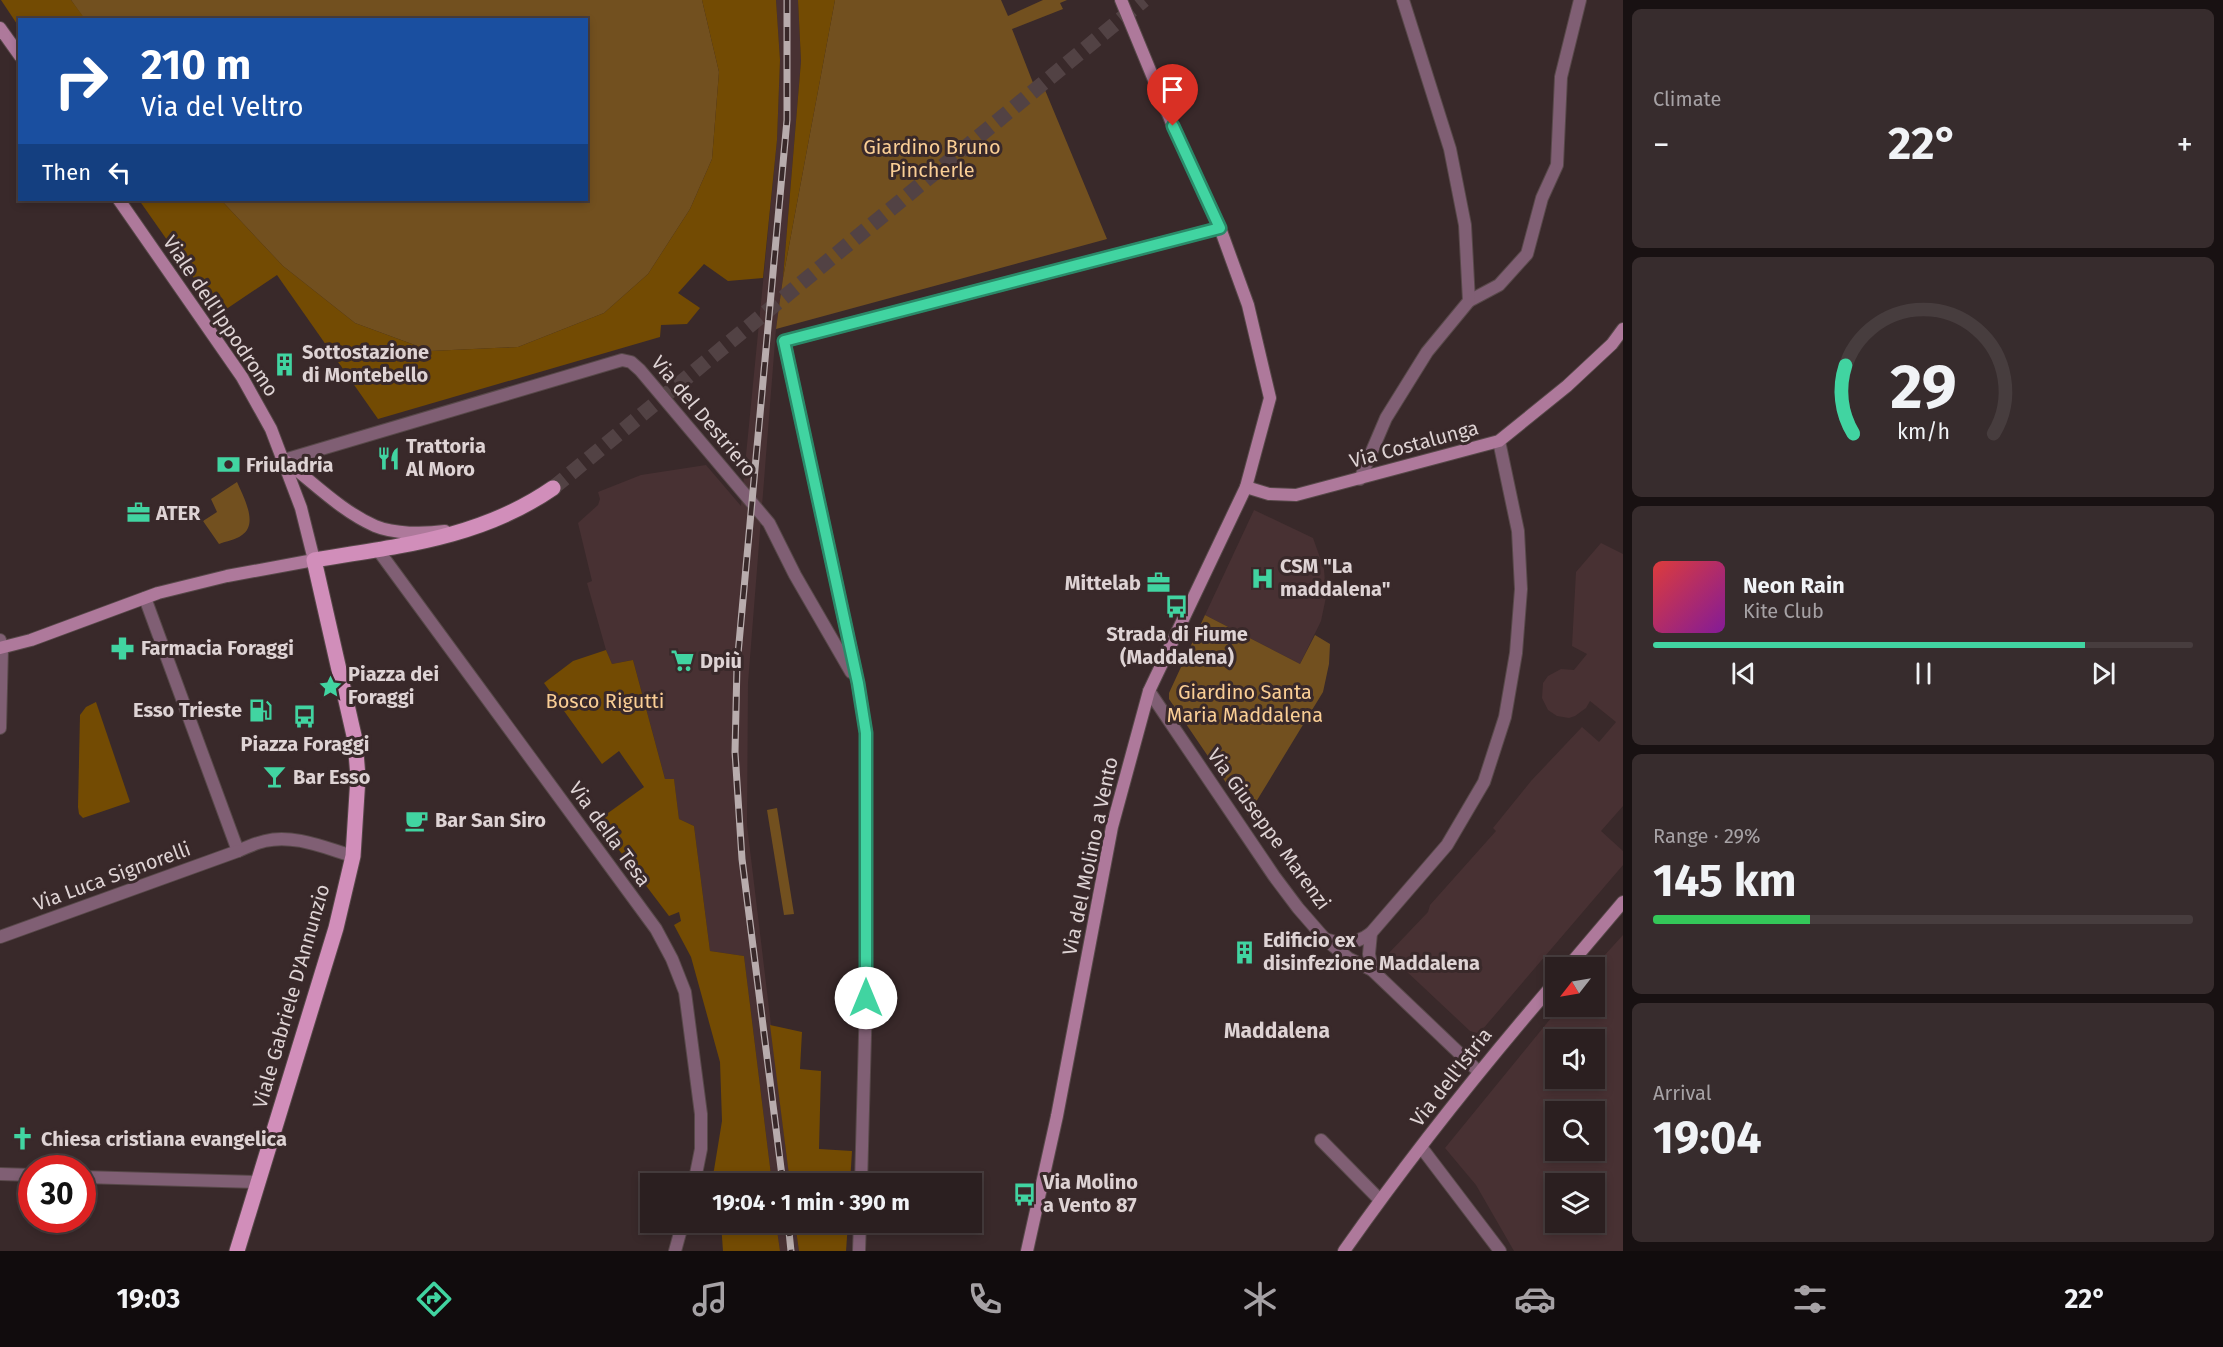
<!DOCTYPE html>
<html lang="en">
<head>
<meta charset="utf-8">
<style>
  :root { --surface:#2b1f20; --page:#372c2d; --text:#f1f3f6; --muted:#a6a2a5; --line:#473d3e; --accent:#41d4a1 }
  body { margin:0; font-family:"Fira Sans",sans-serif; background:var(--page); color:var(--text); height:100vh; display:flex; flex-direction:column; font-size:22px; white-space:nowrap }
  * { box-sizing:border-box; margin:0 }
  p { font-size:20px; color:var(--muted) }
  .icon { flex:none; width:33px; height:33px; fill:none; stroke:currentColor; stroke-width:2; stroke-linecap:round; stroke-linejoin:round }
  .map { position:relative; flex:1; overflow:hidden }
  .drawer { display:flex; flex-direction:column; gap:9px; padding:9px; background:#181112; width:600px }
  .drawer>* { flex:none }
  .hud { position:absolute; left:18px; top:18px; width:570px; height:183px; border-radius:0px; box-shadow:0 3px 9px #0003,0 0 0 2px var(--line); background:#1a4fa0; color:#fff; overflow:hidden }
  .needle { width:39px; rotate:239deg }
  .tools { position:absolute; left:1545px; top:957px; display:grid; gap:12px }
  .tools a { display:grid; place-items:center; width:60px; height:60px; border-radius:0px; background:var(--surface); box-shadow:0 3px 9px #0003,0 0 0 2px var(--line); font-size:30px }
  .speed { position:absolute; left:18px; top:1155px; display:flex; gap:12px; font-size:30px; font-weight:700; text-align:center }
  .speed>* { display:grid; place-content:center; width:78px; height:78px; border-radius:50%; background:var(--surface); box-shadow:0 3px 9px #0003,0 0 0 2px var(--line); line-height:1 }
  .speed .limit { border:9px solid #d22; background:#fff; color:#111 }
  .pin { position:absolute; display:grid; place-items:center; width:51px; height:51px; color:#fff; margin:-62px -26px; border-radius:50% 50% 50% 0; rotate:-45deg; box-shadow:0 0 6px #0007 }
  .pin .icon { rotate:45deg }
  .me { position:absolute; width:66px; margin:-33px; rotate:0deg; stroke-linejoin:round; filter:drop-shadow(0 0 4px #0008) }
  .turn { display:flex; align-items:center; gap:21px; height:126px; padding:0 24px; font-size:27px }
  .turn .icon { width:78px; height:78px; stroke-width:2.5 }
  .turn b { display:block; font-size:42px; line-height:51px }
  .then { display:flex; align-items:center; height:57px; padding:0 24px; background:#0003; gap:12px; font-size:22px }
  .big { font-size:45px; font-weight:700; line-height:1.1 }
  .drawer .tile { flex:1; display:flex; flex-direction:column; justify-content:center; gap:9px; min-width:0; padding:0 21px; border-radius:9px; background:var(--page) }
  .drawer .dial { align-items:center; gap:0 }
  .dial svg { height:156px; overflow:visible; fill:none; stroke:var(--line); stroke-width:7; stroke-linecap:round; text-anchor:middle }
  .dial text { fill:var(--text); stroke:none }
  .song { display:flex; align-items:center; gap:18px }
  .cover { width:72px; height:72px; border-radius:9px; background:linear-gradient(135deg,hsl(0 70% 55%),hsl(290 70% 35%)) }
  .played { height:6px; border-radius:3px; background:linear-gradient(90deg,var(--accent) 80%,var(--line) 80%) }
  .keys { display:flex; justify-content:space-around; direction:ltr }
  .heat { display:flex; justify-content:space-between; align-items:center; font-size:33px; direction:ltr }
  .charge { height:9px; border-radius:4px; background:linear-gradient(90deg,#34c759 29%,var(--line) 0) }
  .trip { position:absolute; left:640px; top:1173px; width:342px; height:60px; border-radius:0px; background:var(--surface); box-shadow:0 3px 9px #0003,0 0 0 2px var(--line); font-weight:700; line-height:60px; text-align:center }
  .tabs { display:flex; height:96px; justify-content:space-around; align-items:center; background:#110c0d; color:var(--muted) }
  .tabs .icon { width:42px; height:42px }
  .tabs .current { color:var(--accent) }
  .tabs b { font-size:27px; color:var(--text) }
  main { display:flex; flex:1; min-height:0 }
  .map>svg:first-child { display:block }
</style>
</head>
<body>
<main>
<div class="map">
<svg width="1623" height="1251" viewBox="0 0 1623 1251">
  <rect width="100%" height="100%" fill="#39292a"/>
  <g fill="#483133" fill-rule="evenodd">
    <path d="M776,0H798L801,61L783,278L776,329L748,683L747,825L790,1183H772L744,956L710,951L694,826L679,819L674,780L665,779L633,660L612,664L606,650L587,583L592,581L578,523L598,505L600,499L598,492L641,475L706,465L741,506L777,140L780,60Z"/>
    <path d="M1254,510L1313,538L1324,569L1326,597L1321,621L1300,664L1205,615Z"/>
    <path d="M1601,543L1623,554V806L1601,831L1623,851V865L1482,1030L1477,1033L1470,1031L1388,954L1428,912L1430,905L1496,831L1493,828L1531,781L1582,727L1599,742L1616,722L1590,701L1586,708L1575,716L1569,718L1557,716L1548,710L1542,698L1543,683L1548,676L1561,669L1574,670L1587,654L1572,646L1576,572Z"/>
    <path d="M1623,935V1251H1514L1476,1185L1445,1148L1560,1007L1594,1006V967ZM1556,1040H1594V1078H1556ZM1556,1112H1594V1150H1556ZM1556,1184H1594V1222H1556Z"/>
    <path d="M776,1223H795L799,1251H780Z"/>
  </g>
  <g fill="#72501f">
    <path d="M71,0H702L719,72L712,159L690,209L648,274L604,313L518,347L431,351L355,323L283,266L221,200H586V20H85Z"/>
    <path d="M835,0H1001L1008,16L1043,0H1067L1060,3L1063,9L1012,29L1037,93L1045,90L1107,239L776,329L783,278Z"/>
    <path d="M237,482C243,496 259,524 242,535C236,540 226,541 219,544L203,521L217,512L211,499Z"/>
    <path d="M1205,615L1300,664L1315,635L1330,644L1329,664L1323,692L1248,815L1169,699V693Z"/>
    <path d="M777,808L794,914L784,915L767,810Z"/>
  </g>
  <g fill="#734b03">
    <path d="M1,0H71L85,19L20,20L19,27Z"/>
    <path d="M702,0H776L780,60L777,140L763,278L728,281L704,264L678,293L700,308L687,324L661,325L660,337L378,419L277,275L219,314L139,200H221L283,266L355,323L431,351L518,347L604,313L648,274L690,209L712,159L719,72Z"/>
    <path d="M798,0H835L783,278L801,61Z"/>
    <path d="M606,650L612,664L633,660L665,779H674L679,819L694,826L710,951L744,956L772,1183H709L714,1170L722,1121L720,1062L691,957L674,925L681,921L679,912L669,916L597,821L644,787L619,751L602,764L544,683L573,661Z"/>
    <path d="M96,702L130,802L83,818L79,814L78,807L80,715L86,707Z"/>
    <path d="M770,1025L802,1032L800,1069L821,1071L819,1149L852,1151L850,1183H790Z"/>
    <path d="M721,1223H776L780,1251H723Z"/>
    <path d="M795,1223H848L846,1251H799Z"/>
  </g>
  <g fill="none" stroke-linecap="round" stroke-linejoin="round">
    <path stroke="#524244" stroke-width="15" stroke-dasharray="15 8" stroke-linecap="butt" d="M553,488L1144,0"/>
    <defs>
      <g id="street">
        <path d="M1469,301L1499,285L1527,254L1542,198L1557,165L1561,77L1580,0"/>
        <path d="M284,460L622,360L631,362L640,370L769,523L795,575L851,672"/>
        <path d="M1360,479L1386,418L1427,352L1469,301L1465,225L1450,149L1403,0"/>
        <path d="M378,550L656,929L672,959L685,992L701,1114V1149L694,1184"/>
        <path d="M145,598L238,851C247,847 256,843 265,841C294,834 325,848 353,856"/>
        <path d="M0,640L2,648L0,728"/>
        <path d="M1149,691L1274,876L1298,908L1325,939L1348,958L1372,970L1478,1071"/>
        <path d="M1371,933L1369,954L1372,970"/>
        <path d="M0,937L238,851"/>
        <path d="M1325,939C1342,945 1357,944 1371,933L1447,845L1484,782L1505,717L1516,653L1521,589L1518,531L1499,441"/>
        <path d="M1321,1140L1380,1200"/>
        <path d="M1421,1147L1500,1251"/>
        <path d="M0,1174L32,1175"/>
        <path d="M82,1177L257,1182"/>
        <path d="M861,1184L866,998V733L858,683L784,341L1220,228"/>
        <path d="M675,1251L683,1222"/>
        <path d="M859,1251L860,1222"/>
      </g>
      <g id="secondary">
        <path d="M0,28L20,56"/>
        <path d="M284,460C313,482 341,511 375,526C394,534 424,534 445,531"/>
        <path d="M1246,487L1269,494L1296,495L1499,441L1567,386L1612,344L1623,329"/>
        <path d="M0,648L31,640L158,593L227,576L314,560L301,508L271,429L242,377L119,200"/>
        <path d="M1567,968L1623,902"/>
        <path d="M1027,1251L1057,1116L1112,827L1149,691L1246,487L1270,398L1248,305L1220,228L1173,126L1121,0"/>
        <path d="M1344,1251C1410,1157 1481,1068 1556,981"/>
      </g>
      <path id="primary" d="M237,1251L336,928L353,856L358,777L355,740L314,560C399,546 481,538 553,488"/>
    </defs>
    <use href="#street" stroke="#574849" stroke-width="14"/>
    <use href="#secondary" stroke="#574849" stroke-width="14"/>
    <use href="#primary" stroke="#574849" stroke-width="17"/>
    <use href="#street" stroke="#805f74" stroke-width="12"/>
    <use href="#secondary" stroke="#ae799b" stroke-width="12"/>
    <use href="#primary" stroke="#d18eba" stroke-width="15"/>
    <defs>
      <g id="rail">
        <path d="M783,1184L742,859L735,752L737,665L787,120V0"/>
        <path d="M788,1222L791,1251"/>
      </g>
    </defs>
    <use href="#rail" stroke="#b8acad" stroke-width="7"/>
    <use href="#rail" stroke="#39292a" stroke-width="4.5" stroke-dasharray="14" stroke-linecap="butt"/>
  </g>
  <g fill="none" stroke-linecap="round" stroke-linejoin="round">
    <defs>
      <path id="route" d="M866,998V733L858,683L784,341L1220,228L1173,126"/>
    </defs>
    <use href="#route" stroke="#2a8a69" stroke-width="15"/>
    <use href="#route" stroke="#41d4a1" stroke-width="10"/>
  </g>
  <defs>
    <symbol id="building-bare" viewBox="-9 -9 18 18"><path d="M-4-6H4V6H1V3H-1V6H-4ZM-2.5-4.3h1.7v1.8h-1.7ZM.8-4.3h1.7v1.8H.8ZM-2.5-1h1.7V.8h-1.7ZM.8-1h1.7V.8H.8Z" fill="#41d4a1" stroke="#39292a" stroke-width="2.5" paint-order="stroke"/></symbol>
    <symbol id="restaurant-bare" viewBox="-9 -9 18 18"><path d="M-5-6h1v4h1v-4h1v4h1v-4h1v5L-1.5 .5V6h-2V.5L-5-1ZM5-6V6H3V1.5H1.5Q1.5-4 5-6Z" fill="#41d4a1" stroke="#39292a" stroke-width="2.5" paint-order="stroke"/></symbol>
    <symbol id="bank-bare" viewBox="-9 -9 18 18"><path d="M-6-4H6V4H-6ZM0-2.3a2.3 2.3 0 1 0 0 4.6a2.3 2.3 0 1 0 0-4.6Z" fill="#41d4a1" stroke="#39292a" stroke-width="2.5" paint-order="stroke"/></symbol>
    <symbol id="office-bare" viewBox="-9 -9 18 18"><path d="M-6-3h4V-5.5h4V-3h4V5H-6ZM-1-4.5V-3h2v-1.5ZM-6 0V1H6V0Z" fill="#41d4a1" stroke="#39292a" stroke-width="2.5" paint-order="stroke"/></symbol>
    <symbol id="hospital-bare" viewBox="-9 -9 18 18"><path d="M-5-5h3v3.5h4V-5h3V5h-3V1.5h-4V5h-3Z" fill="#41d4a1" stroke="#39292a" stroke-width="2.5" paint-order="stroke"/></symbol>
    <symbol id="bus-bare" viewBox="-9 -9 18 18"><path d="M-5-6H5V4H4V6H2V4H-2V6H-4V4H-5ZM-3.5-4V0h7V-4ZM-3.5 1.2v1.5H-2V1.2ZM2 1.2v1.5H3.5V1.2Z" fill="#41d4a1" stroke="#39292a" stroke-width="2.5" paint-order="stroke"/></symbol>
    <symbol id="pharmacy-bare" viewBox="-9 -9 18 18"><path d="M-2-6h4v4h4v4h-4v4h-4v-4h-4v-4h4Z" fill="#41d4a1" stroke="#39292a" stroke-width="2.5" paint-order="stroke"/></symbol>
    <symbol id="supermarket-bare" viewBox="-9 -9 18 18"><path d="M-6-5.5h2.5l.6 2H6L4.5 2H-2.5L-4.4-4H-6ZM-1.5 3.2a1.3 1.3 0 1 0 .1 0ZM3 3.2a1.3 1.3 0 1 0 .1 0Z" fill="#41d4a1" stroke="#39292a" stroke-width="2.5" paint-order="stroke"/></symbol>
    <symbol id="sight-bare" viewBox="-9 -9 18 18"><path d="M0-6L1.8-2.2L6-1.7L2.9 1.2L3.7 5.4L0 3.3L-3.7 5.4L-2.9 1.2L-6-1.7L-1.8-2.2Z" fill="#41d4a1" stroke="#39292a" stroke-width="2.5" paint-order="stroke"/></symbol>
    <symbol id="fuel-bare" viewBox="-9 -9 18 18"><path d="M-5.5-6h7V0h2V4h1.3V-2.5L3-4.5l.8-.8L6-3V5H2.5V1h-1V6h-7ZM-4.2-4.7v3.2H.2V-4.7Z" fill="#41d4a1" stroke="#39292a" stroke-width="2.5" paint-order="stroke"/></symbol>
    <symbol id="bar-bare" viewBox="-9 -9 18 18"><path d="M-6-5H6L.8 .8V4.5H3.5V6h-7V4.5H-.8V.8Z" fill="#41d4a1" stroke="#39292a" stroke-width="2.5" paint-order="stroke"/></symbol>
    <symbol id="cafe-bare" viewBox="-9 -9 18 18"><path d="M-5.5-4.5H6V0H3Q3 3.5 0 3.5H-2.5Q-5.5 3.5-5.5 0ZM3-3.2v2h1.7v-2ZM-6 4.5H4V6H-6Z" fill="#41d4a1" stroke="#39292a" stroke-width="2.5" paint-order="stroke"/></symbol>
    <symbol id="church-bare" viewBox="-9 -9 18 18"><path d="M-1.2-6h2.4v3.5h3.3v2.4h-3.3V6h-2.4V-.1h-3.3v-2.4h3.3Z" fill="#41d4a1" stroke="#39292a" stroke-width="2.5" paint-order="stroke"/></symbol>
  </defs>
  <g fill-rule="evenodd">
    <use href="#building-bare" x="268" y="348" width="33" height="33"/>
    <use href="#restaurant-bare" x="372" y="442" width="33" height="33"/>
    <use href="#bank-bare" x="212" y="448" width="33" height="33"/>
    <use href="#office-bare" x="122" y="496" width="33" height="33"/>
    <use href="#hospital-bare" x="1246" y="562" width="33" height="33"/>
    <use href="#office-bare" x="1142" y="566" width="33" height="33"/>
    <use href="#bus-bare" x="1160" y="590" width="33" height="33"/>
    <use href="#pharmacy-bare" x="106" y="632" width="33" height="33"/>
    <use href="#supermarket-bare" x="666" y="644" width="33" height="33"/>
    <use href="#sight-bare" x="314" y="670" width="33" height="33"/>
    <use href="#fuel-bare" x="244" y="694" width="33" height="33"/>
    <use href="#bus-bare" x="288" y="700" width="33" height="33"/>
    <use href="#bar-bare" x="258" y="760" width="33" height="33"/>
    <use href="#cafe-bare" x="400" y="804" width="33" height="33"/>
    <use href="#building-bare" x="1228" y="936" width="33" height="33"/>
    <use href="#church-bare" x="6" y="1122" width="33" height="33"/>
    <use href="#bus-bare" x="1008" y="1178" width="33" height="33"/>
  </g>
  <g text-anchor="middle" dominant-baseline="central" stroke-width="6" stroke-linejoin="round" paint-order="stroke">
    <g font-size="20" fill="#face95" stroke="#39292a">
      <text x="932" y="147">Giardino Bruno<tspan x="932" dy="23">Pincherle</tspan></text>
      <text x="1245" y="692">Giardino Santa<tspan x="1245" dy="23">Maria Maddalena</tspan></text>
      <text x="605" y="701">Bosco Rigutti</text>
    </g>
    <g font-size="20" fill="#ded3d4" stroke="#39292a">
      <text transform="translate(221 316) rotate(56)">Viale dell'Ippodromo</text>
      <text transform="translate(704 416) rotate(50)">Via del Destriero</text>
      <text transform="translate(1414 444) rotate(-15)">Via Costalunga</text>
      <text transform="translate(1269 829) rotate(54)">Via Giuseppe Marenzi</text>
      <text transform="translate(610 834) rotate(54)">Via della Tesa</text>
      <text transform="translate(1090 856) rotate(-78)">Via del Molino a Vento</text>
      <text transform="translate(112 876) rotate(-20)">Via Luca Signorelli</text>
      <text transform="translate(291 996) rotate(-74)">Viale Gabriele D'Annunzio</text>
      <text transform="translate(1451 1077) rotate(-52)">Via dell'Istria</text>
    </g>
    <g font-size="20" font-weight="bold" fill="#ded3d4" stroke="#39292a" text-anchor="start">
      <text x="302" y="352">Sottostazione<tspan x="302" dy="23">di Montebello</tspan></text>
      <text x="406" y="446">Trattoria<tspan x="406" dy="23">Al Moro</tspan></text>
      <text x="246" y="465">Friuladria</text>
      <text x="156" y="513">ATER</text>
      <text x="1280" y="566">CSM "La<tspan x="1280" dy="23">maddalena"</tspan></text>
      <text x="1141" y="583" text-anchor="end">Mittelab</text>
      <text x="1177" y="634" text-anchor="middle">Strada di Fiume<tspan x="1177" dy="23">(Maddalena)</tspan></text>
      <text x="141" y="648">Farmacia Foraggi</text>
      <text x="700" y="661">Dpiù</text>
      <text x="348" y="674">Piazza dei<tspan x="348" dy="23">Foraggi</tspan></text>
      <text x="242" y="710" text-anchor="end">Esso Trieste</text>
      <text x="305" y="744" text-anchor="middle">Piazza Foraggi</text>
      <text x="293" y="777">Bar Esso</text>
      <text x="435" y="820">Bar San Siro</text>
      <text x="1263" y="940">Edificio ex<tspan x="1263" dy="23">disinfezione Maddalena</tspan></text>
      <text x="41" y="1139">Chiesa cristiana evangelica</text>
      <text x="1043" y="1182">Via Molino<tspan x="1043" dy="23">a Vento 87</tspan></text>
    </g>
    <g font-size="21" font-weight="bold" fill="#ded3d4" stroke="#39292a">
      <text x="1277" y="1031">Maddalena</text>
    </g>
  </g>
</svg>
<div class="tools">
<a><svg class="needle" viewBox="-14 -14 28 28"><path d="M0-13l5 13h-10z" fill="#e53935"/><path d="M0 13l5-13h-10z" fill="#a6a2a5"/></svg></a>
<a><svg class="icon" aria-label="sound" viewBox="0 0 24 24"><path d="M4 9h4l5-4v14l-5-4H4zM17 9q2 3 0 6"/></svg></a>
<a><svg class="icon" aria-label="search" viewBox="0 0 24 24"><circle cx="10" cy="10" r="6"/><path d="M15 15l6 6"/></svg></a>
<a><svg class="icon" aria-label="layers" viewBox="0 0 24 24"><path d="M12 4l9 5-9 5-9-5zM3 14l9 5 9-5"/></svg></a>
</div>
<div class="speed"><div class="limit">30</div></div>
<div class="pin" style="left:1173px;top:126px;background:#d93025"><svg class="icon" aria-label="arrive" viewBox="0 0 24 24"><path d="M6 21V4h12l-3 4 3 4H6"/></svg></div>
<svg class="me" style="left:866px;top:998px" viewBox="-20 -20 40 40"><circle r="19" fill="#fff"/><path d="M0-13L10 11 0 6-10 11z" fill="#41d4a1"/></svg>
<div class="trip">19:04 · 1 min · 390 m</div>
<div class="hud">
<div class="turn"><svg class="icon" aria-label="right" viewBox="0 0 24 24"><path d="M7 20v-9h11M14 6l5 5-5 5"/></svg><div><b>210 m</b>Via del Veltro</div></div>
<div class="then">Then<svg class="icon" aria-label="left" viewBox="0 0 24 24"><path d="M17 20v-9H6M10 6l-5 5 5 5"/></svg></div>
</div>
</div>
<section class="drawer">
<div class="tile"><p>Climate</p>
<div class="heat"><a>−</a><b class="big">22°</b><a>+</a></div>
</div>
<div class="tile dial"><svg viewBox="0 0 100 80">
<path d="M14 69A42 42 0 1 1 86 69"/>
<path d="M14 69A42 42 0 0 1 10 34" stroke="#41d4a1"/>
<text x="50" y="56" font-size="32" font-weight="700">29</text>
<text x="50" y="72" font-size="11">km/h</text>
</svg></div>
<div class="tile">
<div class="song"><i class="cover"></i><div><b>Neon Rain</b><p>Kite Club</p></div></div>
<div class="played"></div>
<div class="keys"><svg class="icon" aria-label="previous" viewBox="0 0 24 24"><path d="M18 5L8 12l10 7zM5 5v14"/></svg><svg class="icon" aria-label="pause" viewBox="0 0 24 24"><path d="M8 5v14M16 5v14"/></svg><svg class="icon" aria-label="next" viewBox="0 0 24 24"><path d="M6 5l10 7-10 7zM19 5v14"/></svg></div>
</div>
<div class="tile"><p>Range · 29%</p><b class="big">145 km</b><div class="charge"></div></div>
<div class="tile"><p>Arrival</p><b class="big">19:04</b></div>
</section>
</main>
<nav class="tabs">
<b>19:03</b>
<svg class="icon current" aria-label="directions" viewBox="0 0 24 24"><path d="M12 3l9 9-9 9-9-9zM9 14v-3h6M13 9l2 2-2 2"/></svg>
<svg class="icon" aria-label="music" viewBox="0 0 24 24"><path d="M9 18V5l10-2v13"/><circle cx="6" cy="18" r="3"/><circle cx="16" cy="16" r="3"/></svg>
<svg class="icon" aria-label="phone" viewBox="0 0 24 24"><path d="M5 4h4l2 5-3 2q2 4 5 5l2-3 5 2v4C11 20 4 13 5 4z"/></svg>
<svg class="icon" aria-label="climate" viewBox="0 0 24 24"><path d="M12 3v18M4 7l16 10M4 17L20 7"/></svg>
<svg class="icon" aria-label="car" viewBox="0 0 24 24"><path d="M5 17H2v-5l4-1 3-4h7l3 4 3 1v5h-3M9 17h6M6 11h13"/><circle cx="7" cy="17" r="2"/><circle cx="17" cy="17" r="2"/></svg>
<svg class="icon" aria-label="filters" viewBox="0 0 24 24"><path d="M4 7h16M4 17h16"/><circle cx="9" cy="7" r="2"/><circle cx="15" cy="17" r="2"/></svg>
<b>22°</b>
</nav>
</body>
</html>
